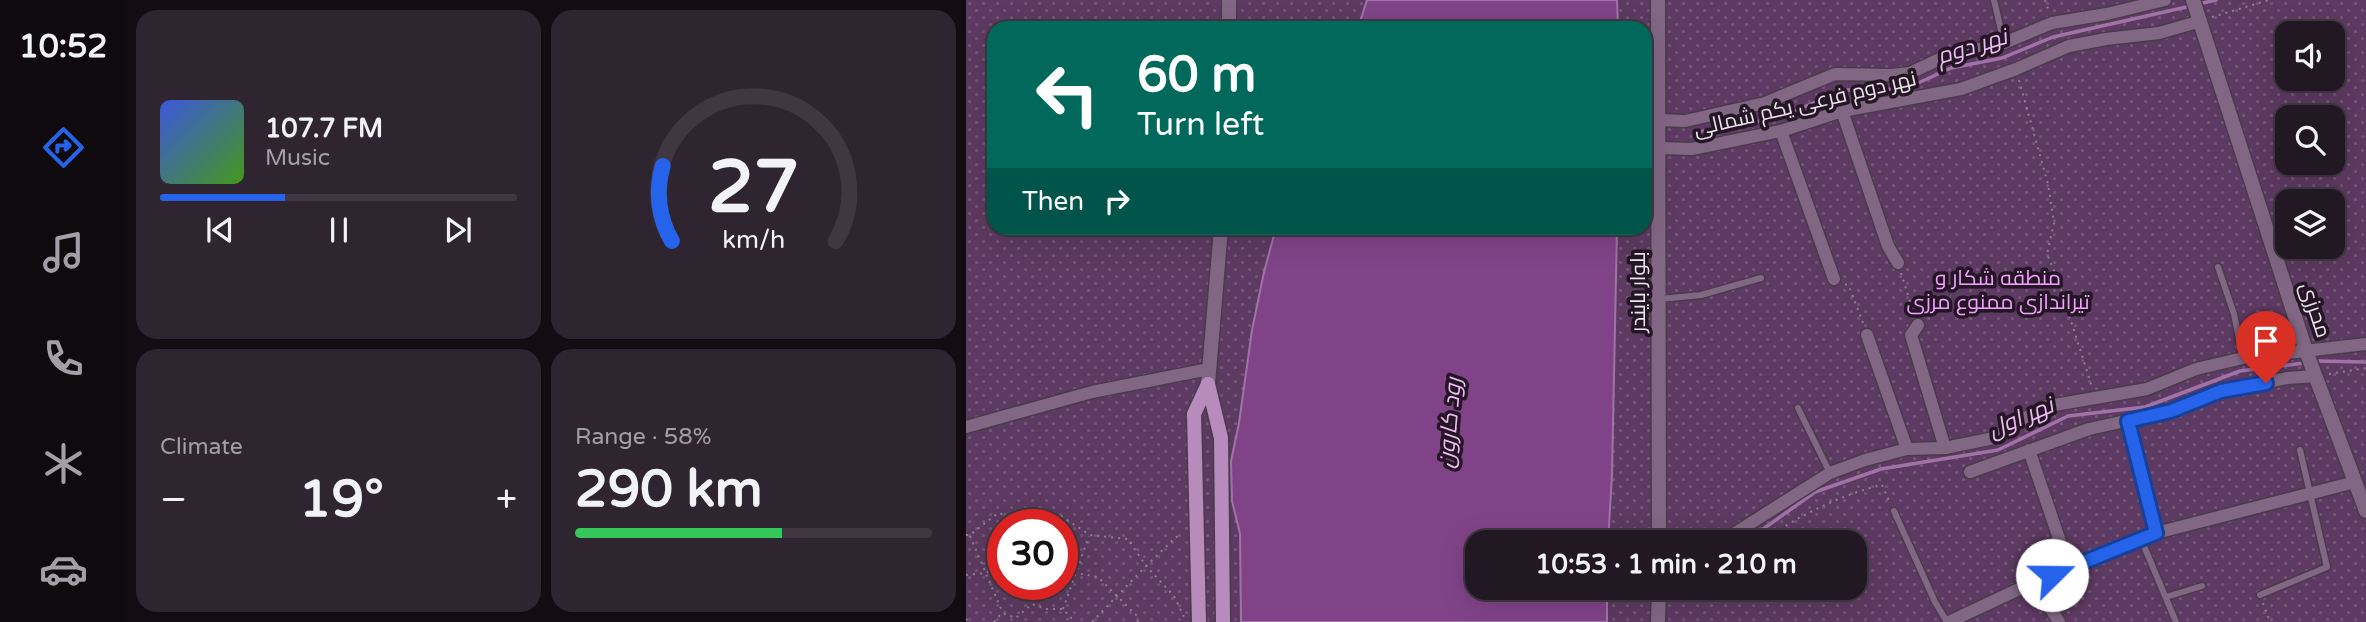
<!DOCTYPE html>
<html lang="en">
<head>
<meta charset="utf-8">
<style>
  :root { --surface:#221823; --page:#2e2530; --text:#f1f3f6; --muted:#a2a0a6; --line:#3f3741; --accent:#2563eb }
  body { margin:0; font-family:"Varela Round",Cairo,sans-serif; background:var(--page); color:var(--text); height:100vh; display:flex; flex-direction:column; font-size:26px; white-space:nowrap }
  * { box-sizing:border-box; margin:0 }
  p { font-size:23px; color:var(--muted) }
  .icon { flex:none; width:38px; height:38px; fill:none; stroke:currentColor; stroke-width:2; stroke-linecap:round; stroke-linejoin:round }
  .map { position:relative; flex:1; overflow:hidden }
  .drawer { display:flex; flex-direction:column; gap:10px; padding:10px; background:#130d13; width:840px }
  .drawer>* { flex:none }
  .guide { position:absolute; left:21px; top:21px; width:665px; height:214px; border-radius:21px; box-shadow:0 7px 28px #0002,0 0 0 2px var(--line); background:#00695c; color:#fff; overflow:hidden }
  .buttons { position:absolute; left:1309px; top:21px; display:grid; gap:14px }
  .buttons a { display:grid; place-items:center; width:70px; height:70px; border-radius:14px; background:var(--surface); box-shadow:0 7px 28px #0002,0 0 0 2px var(--line); font-size:35px }
  .speed { position:absolute; left:21px; top:509px; display:flex; gap:14px; font-size:35px; font-weight:700; text-align:center }
  .speed>* { display:grid; place-content:center; width:91px; height:91px; border-radius:50%; background:var(--surface); box-shadow:0 7px 28px #0002,0 0 0 2px var(--line); line-height:1 }
  .speed .limit { border:10px solid #d22; background:#fff; color:#111 }
  .pin { position:absolute; display:grid; place-items:center; width:60px; height:60px; color:#fff; margin:-72px -30px; border-radius:50% 50% 50% 0; rotate:-45deg; box-shadow:0 0 7px #0007 }
  .pin .icon { rotate:45deg }
  .me { position:absolute; width:77px; margin:-38px; rotate:68deg; stroke-linejoin:round; filter:drop-shadow(0 0 5px #0008) }
  .turn { display:flex; align-items:center; gap:24px; height:147px; padding:0 35px; font-size:32px }
  .turn .icon { width:91px; height:91px; stroke-width:2.5 }
  .turn b { display:block; font-size:49px; line-height:60px }
  .then { display:flex; align-items:center; height:66px; padding:0 35px; background:#0003; gap:14px; font-size:26px }
  .big { font-size:52px; font-weight:700; line-height:1.1 }
  .drawer .card { flex:1; display:flex; flex-direction:column; justify-content:center; gap:10px; min-width:0; padding:0 24px; border-radius:21px; background:var(--page) }
  .drawer .dial { align-items:center; gap:0 }
  .dial svg { height:182px; overflow:visible; fill:none; stroke:var(--line); stroke-width:7; stroke-linecap:round; text-anchor:middle }
  .dial text { fill:var(--text); stroke:none }
  .song { display:flex; align-items:center; gap:21px }
  .cover { width:84px; height:84px; border-radius:10px; background:linear-gradient(135deg,hsl(230 70% 55%),hsl(100 70% 35%)) }
  .played { height:7px; border-radius:4px; background:linear-gradient(90deg,var(--accent) 35%,var(--line) 35%) }
  .keys { display:flex; justify-content:space-around; direction:ltr }
  .heat { display:flex; justify-content:space-between; align-items:center; font-size:38px; direction:ltr }
  .charge { height:10px; border-radius:5px; background:linear-gradient(90deg,#34c759 58%,var(--line) 0) }
  .drawer .tiles { flex:1; display:grid; gap:10px; grid-template-columns:repeat(2,1fr) }
  .trip { position:absolute; left:499px; top:530px; width:402px; height:70px; border-radius:21px; background:var(--surface); box-shadow:0 7px 28px #0002,0 0 0 2px var(--line); font-weight:700; line-height:70px; text-align:center }
  main { display:flex; flex:1; min-height:0 }
  .menu { display:flex; flex-direction:column; width:126px; justify-content:space-around; align-items:center; background:#0e0a0e; color:var(--muted) }
  .menu .icon { width:49px; height:49px }
  .menu .active { color:var(--accent) }
  .menu b { font-size:32px; color:var(--text) }
  .map>svg:first-child { display:block }
</style>
</head>
<body>
<main>
<nav class="menu">
<b>10:52</b>
<svg class="icon active" aria-label="directions" viewBox="0 0 24 24"><path d="M12 3l9 9-9 9-9-9zM9 14v-3h6M13 9l2 2-2 2"/></svg>
<svg class="icon" aria-label="music" viewBox="0 0 24 24"><path d="M9 18V5l10-2v13"/><circle cx="6" cy="18" r="3"/><circle cx="16" cy="16" r="3"/></svg>
<svg class="icon" aria-label="phone" viewBox="0 0 24 24"><path d="M5 4h4l2 5-3 2q2 4 5 5l2-3 5 2v4C11 20 4 13 5 4z"/></svg>
<svg class="icon" aria-label="climate" viewBox="0 0 24 24"><path d="M12 3v18M4 7l16 10M4 17L20 7"/></svg>
<svg class="icon" aria-label="car" viewBox="0 0 24 24"><path d="M5 17H2v-5l4-1 3-4h7l3 4 3 1v5h-3M9 17h6M6 11h13"/><circle cx="7" cy="17" r="2"/><circle cx="17" cy="17" r="2"/></svg>
</nav>
<section class="drawer">
<div class="tiles">
<div class="card">
<div class="song"><i class="cover"></i><div><b>107.7 FM</b><p>Music</p></div></div>
<div class="played"></div>
<div class="keys"><svg class="icon" aria-label="previous" viewBox="0 0 24 24"><path d="M18 5L8 12l10 7zM5 5v14"/></svg><svg class="icon" aria-label="pause" viewBox="0 0 24 24"><path d="M8 5v14M16 5v14"/></svg><svg class="icon" aria-label="next" viewBox="0 0 24 24"><path d="M6 5l10 7-10 7zM19 5v14"/></svg></div>
</div>
<div class="card dial"><svg viewBox="0 0 100 80">
<path d="M14 69A42 42 0 1 1 86 69"/>
<path d="M14 69A42 42 0 0 1 10 36" stroke="#2563eb"/>
<text x="50" y="56" font-size="32" font-weight="700">27</text>
<text x="50" y="72" font-size="11">km/h</text>
</svg></div>
<div class="card"><p>Climate</p>
<div class="heat"><a>−</a><b class="big">19°</b><a>+</a></div>
</div>
<div class="card"><p>Range · 58%</p><b class="big">290 km</b><div class="charge"></div></div>
</div>
</section>
<div class="map">
<svg width="1400" height="622" viewBox="0 0 1400 622">
  <defs>
    <pattern id="park-dots" width="8" height="8" patternUnits="userSpaceOnUse" patternTransform="scale(1.75)"><rect width="8" height="8" fill="#5d3a61"/><path d="M2 2h.1M6 6h.1" fill="none" stroke="#745678" stroke-width="1.8" stroke-linecap="round"/></pattern>
  </defs>
  <rect width="100%" height="100%" fill="#2e202f"/>
  <path fill="url(#park-dots)" fill-rule="evenodd" d="M0,0H1400V622H0ZM28,28H679V228H28ZM1321,33H1367V79H1321ZM1321,117H1367V163H1321ZM1321,201H1367V247H1321ZM37,525H96V584H37ZM511,542H889V588H511Z"/>
  <g fill="#804388" stroke="#a073a6" stroke-width="2">
    <path d="M401,0H651L652,28H392Z"/>
    <path d="M310,228H651L646,475L642,542H511V588H641V622H275L274,534L266,501L265,461L273,423L286,330L298,272Z"/>
  </g>
  <g fill="none" stroke-linecap="round" stroke-linejoin="round">
    <g stroke="#a073a6" stroke-width="3.5">
      <path d="M1232,4L1250,0"/>
      <path d="M732,132L813,118L877,90L939,89L985,68L1036,58L1087,37L1225,6"/>
      <path d="M1350,361L1400,362"/>
      <path d="M779,542L849,492L915,469L1032,450L1102,416L1179,407L1274,371L1339,363"/>
    </g>
    <defs>
      <g id="service">
        <path d="M1028,0L1038,43"/>
        <path d="M1252,267L1268,314L1277,358"/>
        <path d="M694,299L735,295L795,278"/>
        <path d="M832,408L864,473"/>
        <path d="M928,511L969,602L981,622"/>
        <path d="M1175,539L1210,622"/>
        <path d="M1294,595L1361,567L1334,450"/>
        <path d="M1200,597L1236,586"/>
      </g>
      <g id="minor">
        <path d="M876,111L922,246L932,263"/>
        <path d="M693,120L719,121L799,103L869,74L925,75L944,73L976,58L1038,43L1086,23L1141,14L1199,0"/>
        <path d="M815,131L868,279"/>
        <path d="M692,148L726,149L815,131L876,111L995,89L1050,69L1103,46L1140,39L1193,33L1235,21"/>
        <path d="M952,325L945,335L979,448"/>
        <path d="M901,335L941,449"/>
        <path d="M1162,420L1190,533"/>
        <path d="M0,427L126,392L243,369"/>
        <path d="M1063,450L1103,568"/>
        <path d="M1004,472L1123,429L1205,411L1255,391L1322,378L1349,376"/>
        <path d="M755,542L864,473L899,460L941,449L979,448L1028,438L1077,407L1181,389L1230,369L1277,358L1400,344"/>
        <path d="M1068,582L1093,622"/>
        <path d="M983,622L1068,582L1190,533L1389,482"/>
      </g>
      <g id="tertiary">
        <path d="M263,0V28"/>
        <path d="M692,0L693,542"/>
        <path d="M1227,0L1340,351L1400,511"/>
        <path d="M242,384L255,228"/>
        <path d="M692,622L693,588"/>
      </g>
      <g id="secondary">
        <path d="M242,384L255,438L257,622"/>
        <path d="M233,622L228,414L242,384"/>
      </g>
    </defs>
    <use href="#service" stroke="#493b4a" stroke-width="9"/>
    <use href="#minor" stroke="#493b4a" stroke-width="15"/>
    <use href="#tertiary" stroke="#493b4a" stroke-width="17"/>
    <use href="#secondary" stroke="#493b4a" stroke-width="17"/>
    <g stroke="#8e828f" stroke-width="2" stroke-dasharray="2 5" stroke-linecap="butt">
      <path d="M1079,0L1083,12"/>
      <path d="M1246,17L1303,0"/>
      <path d="M1053,80L1082,184L1088,223L1081,254L1092,280L1126,387"/>
      <path d="M935,273L948,314"/>
      <path d="M879,284L883,286L897,323"/>
      <path d="M1363,374L1400,368"/>
      <path d="M0,535H4L32,513L61,521L92,514L124,535L162,539L180,566L210,537L216,536"/>
      <path d="M4,536L36,611"/>
      <path d="M797,542C826,518 879,493 916,485L924,503"/>
      <path d="M96,565L110,573L132,577L170,615L172,622"/>
      <path d="M0,575L20,573L37,562"/>
      <path d="M65,584L66,603"/>
      <path d="M705,590L730,588"/>
      <path d="M1297,603L1304,622"/>
      <path d="M97,609L123,536"/>
      <path d="M0,619L3,622"/>
      <path d="M28,622L36,613L50,618L66,604L80,609H97L109,622"/>
      <path d="M126,622L180,566L208,596L218,617"/>
    </g>
    <use href="#service" stroke="#826785" stroke-width="6"/>
    <use href="#minor" stroke="#826785" stroke-width="12"/>
    <use href="#tertiary" stroke="#826785" stroke-width="14"/>
    <use href="#secondary" stroke="#b78bbc" stroke-width="14"/>
  </g>
  <g fill="none" stroke-linecap="round" stroke-linejoin="round">
    <defs>
      <path id="route" d="M1086,575L1190,533L1162,421L1205,411L1255,391L1300,383"/>
    </defs>
    <use href="#route" stroke="#184099" stroke-width="18"/>
    <use href="#route" stroke="#2563eb" stroke-width="12"/>
  </g>
  <g text-anchor="middle" dominant-baseline="central" stroke-width="7" stroke-linejoin="round" paint-order="stroke">
    <g font-size="21" fill="#ece2ed" stroke="#241625">
      <text transform="translate(839 104) rotate(-13)">نهر دوم فرعی یکم شمالی</text>
      <text transform="translate(672 292) rotate(-90)">بلوار بایندر</text>
      <text transform="translate(1349 310) rotate(72)">محرزی</text>
    </g>
    <g font-size="21" fill="#f4a0ff" stroke="#241625">
      <text x="1032" y="278">منطقه شکار و<tspan x="1032" dy="24">تیراندازی ممنوع مرزی</tspan></text>
    </g>
    <g font-size="23" font-style="italic" fill="#eebcf4" stroke="#241625">
      <text transform="translate(1006 47) rotate(-17)">نهر دوم</text>
      <text transform="translate(1055 418) rotate(-23)">نهر اول</text>
      <text transform="translate(484 423) rotate(-85)">رود کارون</text>
    </g>
  </g>
</svg>
<div class="buttons">
<a><svg class="icon" aria-label="sound" viewBox="0 0 24 24"><path d="M4 9h4l5-4v14l-5-4H4zM17 9q2 3 0 6"/></svg></a>
<a><svg class="icon" aria-label="search" viewBox="0 0 24 24"><circle cx="10" cy="10" r="6"/><path d="M15 15l6 6"/></svg></a>
<a><svg class="icon" aria-label="layers" viewBox="0 0 24 24"><path d="M12 4l9 5-9 5-9-5zM3 14l9 5 9-5"/></svg></a>
</div>
<div class="speed"><div class="limit">30</div></div>
<div class="pin" style="left:1300px;top:383px;background:#d93025"><svg class="icon" aria-label="arrive" viewBox="0 0 24 24"><path d="M6 21V4h12l-3 4 3 4H6"/></svg></div>
<svg class="me" style="left:1086px;top:575px" viewBox="-20 -20 40 40"><circle r="19" fill="#fff"/><path d="M0-13L10 11 0 6-10 11z" fill="#2563eb"/></svg>
<div class="trip">10:53 · 1 min · 210 m</div>
<div class="guide">
<div class="turn"><svg class="icon" aria-label="left" viewBox="0 0 24 24"><path d="M17 20v-9H6M10 6l-5 5 5 5"/></svg><div><b>60 m</b>Turn left</div></div>
<div class="then">Then<svg class="icon" aria-label="right" viewBox="0 0 24 24"><path d="M7 20v-9h11M14 6l5 5-5 5"/></svg></div>
</div>
</div>
</main>
</body>
</html>
